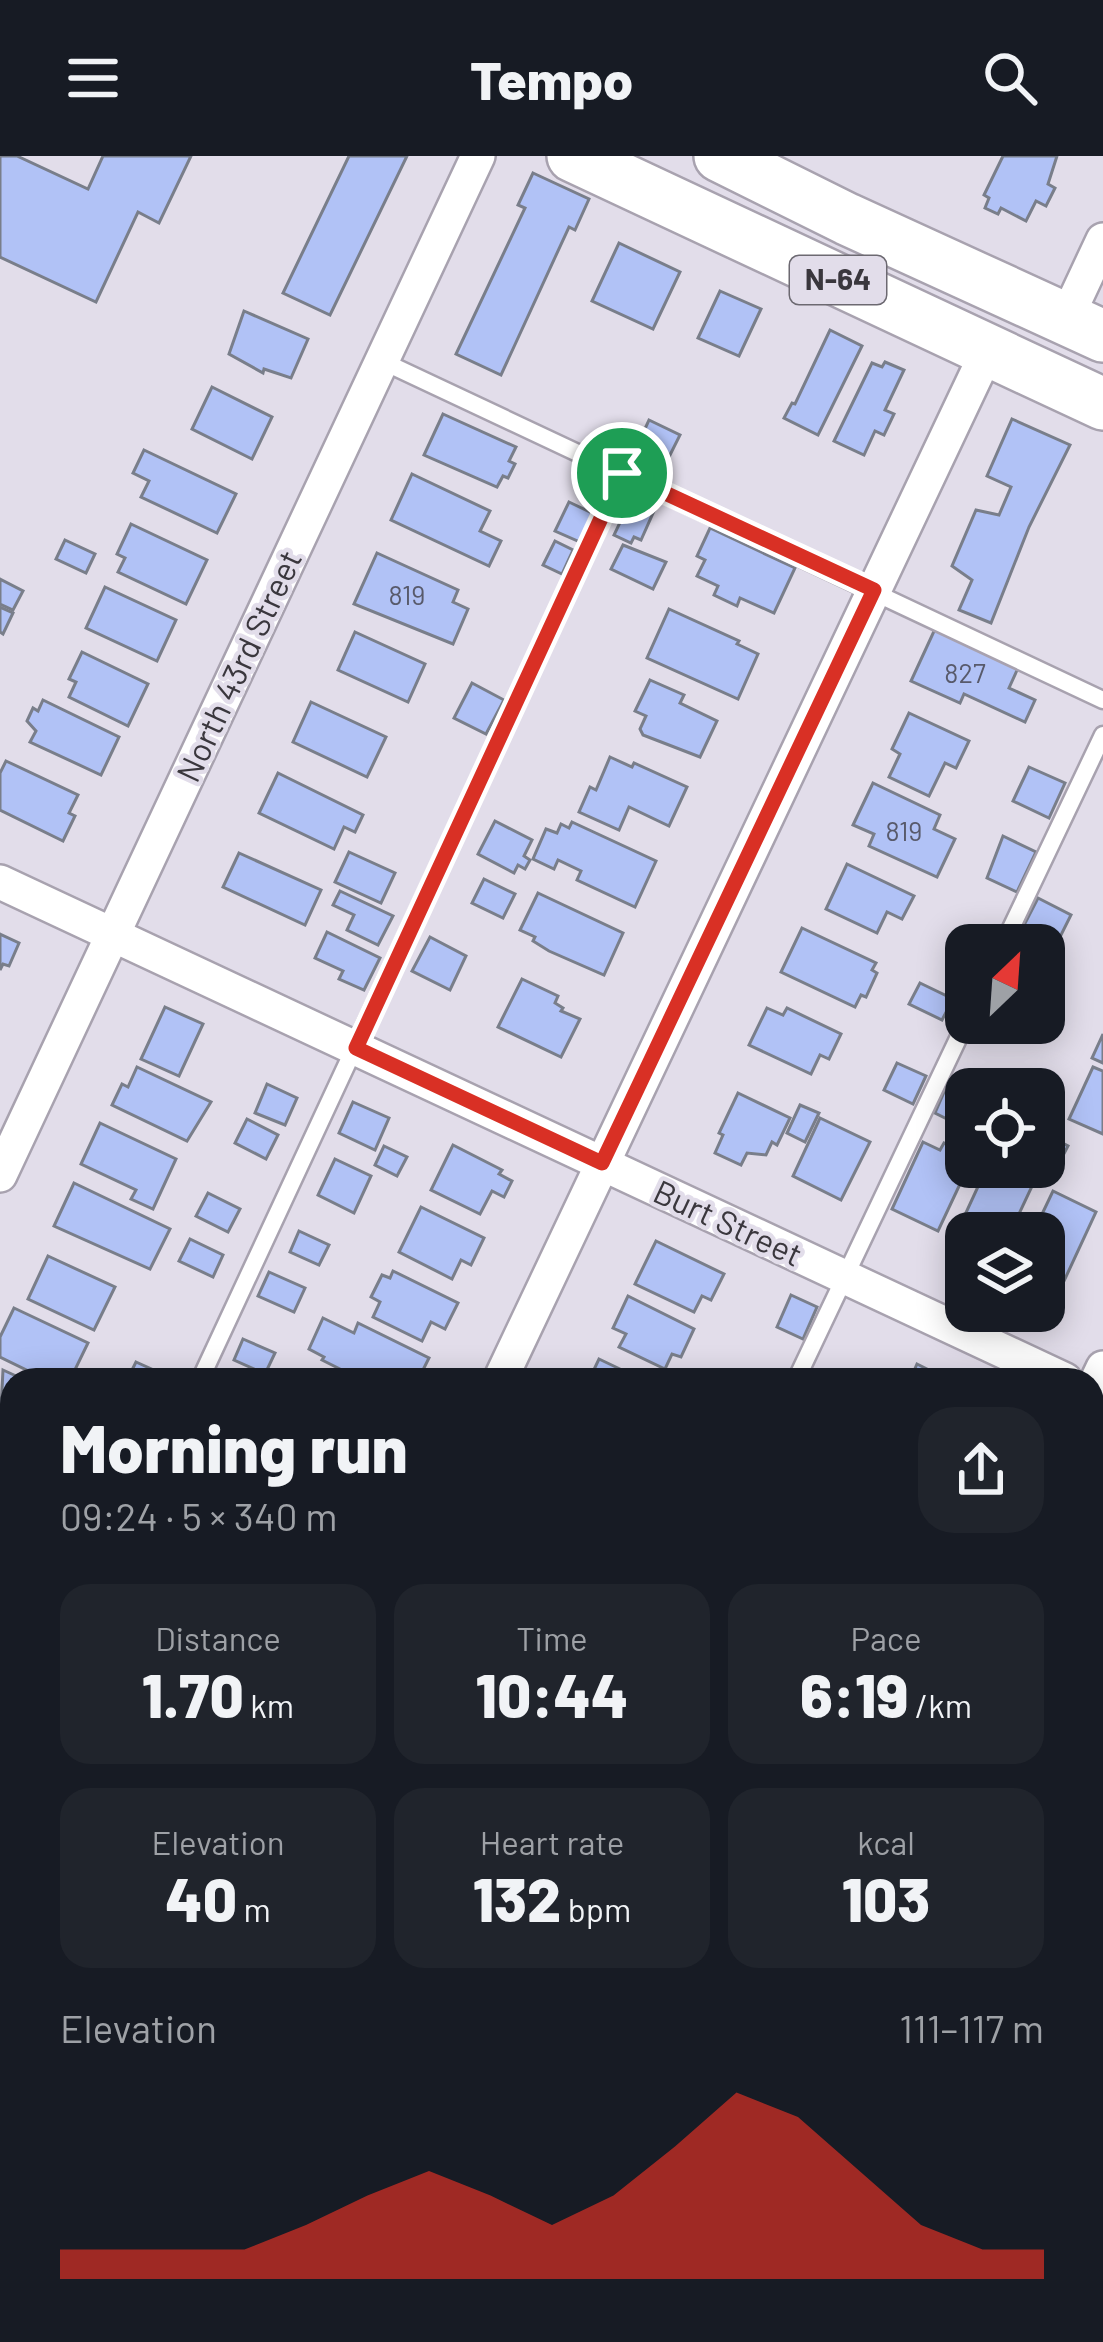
<!DOCTYPE html>
<meta charset="utf-8">
<style>
body{margin:0;font-family:Barlow,sans-serif;background:#20242c;color:#f1f3f6;height:100vh;display:flex;flex-direction:column;font-size:45px;white-space:nowrap}
*{box-sizing:border-box;margin:0}
p{font-size:39px;color:#9ea1a6}
.icon{flex:none;width:66px;height:66px;fill:none;stroke:currentColor;stroke-width:2;stroke-linecap:round;stroke-linejoin:round}
.map{position:relative;flex:1;overflow:hidden}
.sheet{position:absolute;left:0px;top:1212px;width:1104px;height:975px;display:flex;flex-direction:column;background:#171b24;border-radius:36px 36px 0 0;box-shadow:0 6px 30px #0003}
.sheet>*{flex:none}
.needle{width:78px;rotate:25deg}
.fabs{position:absolute;left:945px;top:768px;display:grid;gap:24px}
.fabs a{display:grid;place-items:center;width:120px;height:120px;border-radius:24px;background:#171b24;box-shadow:0 6px 30px #0003;font-size:60px}
.pin{position:absolute;display:grid;place-items:center;width:102px;height:102px;color:#fff;margin:-51px;border:6px solid #fff;border-radius:50%;box-shadow:0 3px 12px #0007}
.round{display:grid;place-items:center;flex:none;width:126px;height:126px;border-radius:36px;background:#20242c}
.overview{display:flex;align-items:center;justify-content:space-between;height:204px;padding:0 60px}
h1{font-size:66px;font-weight:800;line-height:90px}
.metrics{display:grid;grid-template-columns:repeat(3,1fr);gap:18px;height:204px;padding:12px 60px}
.metrics div{display:grid;align-content:center;border-radius:30px;background:#20242c;text-align:center}
.metrics b{font-size:60px;font-weight:800}
.metrics small{font-size:33px;font-weight:400}
.metrics p{font-size:33px}
.chart{height:336px;padding:24px 60px}
.chart p{display:flex;justify-content:space-between}
.chart svg{width:100%;height:216px;margin-top:12px;fill:#d93025;opacity:.7}
header{display:flex;justify-content:space-between;align-items:center;height:156px;padding:0 60px;background:#171b24;font-size:54px;font-weight:800}
.map>svg:first-child{display:block}
</style>
<header><svg class="icon" aria-label="menu" viewBox="0 0 24 24"><path d="M4 6h16M4 12h16M4 18h16"/></svg>Tempo<svg class="icon" aria-label="search" viewBox="0 0 24 24"><circle cx="10" cy="10" r="6"/><path d="M15 15l6 6"/></svg></header>
<div class="map">
<svg width="1103" height="2186" viewBox="0 0 1103 2186">
<rect width="100%" height="100%" fill="#e2ddea"/>
<g fill="#b1c2f6" stroke="#797e8a" stroke-width="3">
<polygon points="0,0 17,0 88,33 103,0 191,0 159,67 138,56 96,146 0,101"/>
<polygon points="349,0 407,0 330,159 283,137"/>
<polygon points="1003,0 1057,0 1048,28 1055,32 1046,50 1036,45 1026,65 1001,52 998,58 985,52 989,42 984,39"/>
<polygon points="533,17 589,43 575,74 569,71 501,219 456,198 525,52 518,49"/>
<polygon points="619,87 680,116 653,173 592,145"/>
<polygon points="720,135 761,153 739,200 698,182"/>
<polygon points="244,155 308,183 291,222 264,213 263,217 229,198"/>
<polygon points="830,174 862,190 818,279 784,262 792,247 795,248"/>
<polygon points="885,206 904,214 885,254 894,258 884,279 875,275 864,299 834,285 872,207 882,211"/>
<polygon points="212,231 272,261 252,303 192,273"/>
<polygon points="443,258 516,291 509,305 515,308 508,322 503,320 497,331 424,299"/>
<polygon points="1012,263 1070,289 1029,371 991,467 959,454 972,424 952,410 976,354 999,359 1011,331 987,320"/>
<polygon points="649,264 680,279 661,317 631,303"/>
<polygon points="144,294 236,338 217,377 141,341 149,325 133,317"/>
<polygon points="412,318 490,355 480,375 501,385 489,410 391,364"/>
<polygon points="635,335 658,346 641,384 634,381 631,387 614,379"/>
<polygon points="569,346 592,357 580,386 555,375"/>
<polygon points="131,368 207,404 186,448 118,416 125,402 117,398"/>
<polygon points="710,372 795,412 774,457 740,442 737,450 714,439 718,430 697,420 705,404 697,400"/>
<polygon points="65,384 95,398 86,417 56,403"/>
<polygon points="555,385 573,394 562,418 543,409"/>
<polygon points="623,389 666,406 653,433 611,413"/>
<polygon points="377,397 458,434 453,446 468,453 453,488 354,448"/>
<polygon points="0,423 23,435 13,454 0,448"/>
<polygon points="105,431 176,464 157,505 86,472"/>
<polygon points="0,451 13,457 3,478 0,476"/>
<polygon points="669,453 739,485 737,488 758,498 738,543 647,502"/>
<polygon points="935,473 1018,512 1009,532 1035,544 1025,566 964,538 960,547 911,525"/>
<polygon points="355,476 425,508 408,546 338,514"/>
<polygon points="82,496 148,528 128,570 69,541 76,526 69,523"/>
<polygon points="650,524 684,539 680,547 717,565 700,601 643,579 640,573 646,560 635,555"/>
<polygon points="472,527 504,544 486,578 454,562"/>
<polygon points="43,544 119,581 101,619 30,586 36,575 27,565 33,552 38,555"/>
<polygon points="311,546 386,581 367,621 293,586"/>
<polygon points="909,557 969,585 956,612 945,607 929,640 889,621 900,598 892,593"/>
<polygon points="610,601 632,611 634,607 687,631 669,670 629,651 619,674 579,656 590,631 596,634"/>
<polygon points="6,605 78,639 69,657 75,660 63,685 0,654 0,617"/>
<polygon points="1029,611 1065,627 1049,662 1013,645"/>
<polygon points="278,617 363,659 355,676 344,671 334,693 259,657"/>
<polygon points="873,627 940,659 934,673 955,683 937,721 869,690 874,678 853,669"/>
<polygon points="495,665 532,684 524,700 530,704 525,713 518,709 514,717 478,698"/>
<polygon points="572,666 656,705 635,751 577,724 581,715 558,704 554,713 533,703 546,673 557,677 561,668 569,672"/>
<polygon points="1003,680 1036,696 1017,736 987,722"/>
<polygon points="349,696 395,717 381,747 335,726"/>
<polygon points="239,697 321,734 305,769 223,731"/>
<polygon points="847,708 914,740 902,763 887,756 877,777 826,753"/>
<polygon points="484,723 515,738 503,762 472,747"/>
<polygon points="340,735 393,760 378,789 347,774 354,759 333,749"/>
<polygon points="538,737 623,777 604,819 549,795 533,785 535,781 520,774"/>
<polygon points="1038,742 1071,759 1055,791 1021,775"/>
<polygon points="802,772 876,807 872,814 877,817 866,841 861,839 855,851 781,816"/>
<polygon points="327,776 380,802 364,834 339,823 343,815 315,802"/>
<polygon points="0,778 19,787 9,810 3,808 0,814"/>
<polygon points="430,781 466,800 450,834 412,815"/>
<polygon points="522,823 558,840 555,847 563,852 561,855 580,863 561,901 498,871"/>
<polygon points="920,827 953,843 942,864 909,848"/>
<polygon points="165,851 203,868 179,920 141,903"/>
<polygon points="767,852 783,859 787,852 841,878 829,903 820,899 811,918 749,889"/>
<polygon points="1103,878 1103,907 1092,902"/>
<polygon points="897,907 926,920 913,948 884,934"/>
<polygon points="137,911 211,946 187,985 112,949 122,928 128,931"/>
<polygon points="1093,911 1103,915 1103,978 1069,963"/>
<polygon points="948,927 966,935 955,967 935,957"/>
<polygon points="267,928 297,942 285,969 255,957"/>
<polygon points="738,937 790,962 777,989 772,986 766,999 747,997 741,1009 715,997 723,979 719,977"/>
<polygon points="353,946 389,962 375,994 339,977"/>
<polygon points="800,949 819,957 805,986 787,977"/>
<polygon points="820,962 870,986 841,1044 793,1020"/>
<polygon points="247,963 278,979 266,1003 235,987"/>
<polygon points="100,967 176,1003 153,1053 131,1043 136,1034 81,1008"/>
<polygon points="1049,980 1068,990 1055,1015 1044,1010 1044,990"/>
<polygon points="923,986 940,994 944,987 963,997 960,1003 968,1011 938,1075 892,1053"/>
<polygon points="453,989 502,1014 499,1018 512,1025 504,1041 492,1035 480,1058 431,1034"/>
<polygon points="384,990 407,1001 397,1020 375,1009"/>
<polygon points="335,1003 371,1020 354,1057 318,1039"/>
<polygon points="987,1011 1002,1011 1034,1026 1010,1077 966,1077 966,1094 952,1087"/>
<polygon points="74,1027 170,1073 150,1113 54,1070"/>
<polygon points="1053,1035 1096,1056 1064,1125 1050,1118 1046,1127 1044,1077 1033,1077"/>
<polygon points="208,1037 240,1053 228,1076 196,1060"/>
<polygon points="421,1051 484,1082 471,1109 461,1104 452,1123 399,1096"/>
<polygon points="299,1075 329,1089 319,1109 290,1096"/>
<polygon points="190,1083 223,1099 213,1121 179,1105"/>
<polygon points="656,1085 724,1118 711,1144 702,1140 694,1156 635,1128"/>
<polygon points="48,1100 115,1131 94,1174 28,1143"/>
<polygon points="393,1115 458,1147 445,1173 431,1166 422,1185 373,1161 380,1146 371,1141 382,1119 390,1122"/>
<polygon points="269,1116 305,1132 294,1156 258,1140"/>
<polygon points="791,1139 817,1151 803,1183 777,1171"/>
<polygon points="628,1140 694,1173 681,1201 672,1198 665,1213 619,1191 626,1178 613,1172"/>
<polygon points="14,1152 88,1187 70,1224 47,1224 0,1201 0,1181"/>
<polygon points="323,1162 354,1177 358,1167 429,1202 418,1224 362,1224 322,1204 324,1201 309,1193"/>
<polygon points="243,1183 275,1197 265,1218 234,1204"/>
<polygon points="599,1203 643,1224 589,1224"/>
<polygon points="136,1206 167,1220 165,1224 127,1224"/>
<polygon points="917,1208 949,1224 910,1224"/>
<polygon points="3,1214 25,1224 12,1224 12,1278 0,1272"/>
<polygon points="0,1280 12,1286 12,1335 0,1330"/>
<polygon points="0,1349 12,1355 12,1392 8,1401 0,1397"/>
<polygon points="1092,1479 1103,1484 1103,1533 1092,1527"/>
<polygon points="0,1490 12,1496 12,1510 2,1532"/>
<polygon points="1092,1656 1103,1662 1101,1676 1092,1671"/>
<polygon points="12,1893 12,1931 0,1925"/>
<polygon points="1092,2011 1103,2017 1103,2076 1092,2071"/>
<polygon points="0,2043 12,2048 10,2106 0,2101"/>
<polygon points="1092,2119 1103,2125 1103,2147 1092,2170"/>
<polygon points="12,2140 12,2175 46,2175 41,2186 0,2186 0,2162"/>
<polygon points="59,2175 105,2175 113,2179 110,2186 53,2186"/>
<polygon points="416,2175 444,2175 440,2186 412,2186"/>
<polygon points="504,2175 562,2175 556,2186 528,2186"/>
<polygon points="1052,2175 1089,2175 1078,2186"/>
</g>
<g fill="none" stroke-linecap="round" stroke-linejoin="round">
<defs>
<g id="service">
<polyline points="382,205 1103,544"/>
<polyline points="1003,789 1103,579"/>
<polyline points="200,1224 622,317"/>
<polyline points="796,1224 966,866"/>
<polyline points="0,1652 12,1626"/>
<polyline points="1092,1788 1103,1765"/>
<polyline points="0,2029 12,2035"/>
<polyline points="311,2175 334,2186"/>
</g>
<g id="minor">
<polyline points="1066,163 1103,84"/>
<polyline points="0,726 1065,1224"/>
<polyline points="0,1019 478,0"/>
<polyline points="500,1224 988,194"/>
<polyline points="1092,1235 1103,1212"/>
<polyline points="644,2186 650,2175"/>
</g>
<g id="tertiary">
<polyline points="0,1735 12,1740"/>
<polyline points="881,2175 905,2186"/>
</g>
<g id="primary">
<polyline points="573,0 1103,248"/>
<polyline points="720,0 847,63 1103,180"/>
</g>
</defs>
<use href="#service" stroke="#a8a2af" stroke-width="21"/>
<use href="#minor" stroke="#a8a2af" stroke-width="38"/>
<use href="#tertiary" stroke="#a8a2af" stroke-width="44"/>
<use href="#primary" stroke="#a8a2af" stroke-width="56"/>
<use href="#service" stroke="#fff" stroke-width="16"/>
<use href="#minor" stroke="#fff" stroke-width="33"/>
<use href="#tertiary" stroke="#fff" stroke-width="39"/>
<use href="#primary" stroke="#fff" stroke-width="51"/>
</g>
<g fill="none" stroke-linecap="round" stroke-linejoin="round">
<defs>
<polygon id="route" points="622,317 874,434 602,1007 356,892"/>
</defs>
<use href="#route" stroke="#fff" stroke-width="24"/>
<use href="#route" stroke="#d93025" stroke-width="15"/>
</g>
<g text-anchor="middle" stroke-width="9" stroke-linejoin="round" paint-order="stroke">
<g font-size="27" fill="#585a6b">
<text x="407" y="449">819</text>
<text x="965" y="527">827</text>
<text x="904" y="685">819</text>
</g>
<rect fill="#e2ddea" stroke="#6c6971" stroke-width="3" x="790" y="100" width="96" height="48" rx="9"/>
<g font-size="30" font-weight="bold" fill="#3a373d">
<text x="838" y="134">N-64</text>
</g>
<g font-size="33" fill="#3a373d" stroke="#e2ddea">
<text transform="translate(239 510) rotate(-65)" y="12">North 43rd Street</text>
<text transform="translate(728 1067) rotate(25)" y="12">Burt Street</text>
</g>
</g>
</svg>
<div class="fabs">
<a><svg class="needle" viewBox="-14 -14 28 28"><path d="M0-13l5 13h-10z" fill="#e53935"/><path d="M0 13l5-13h-10z" fill="#9ea1a6"/></svg></a>
<a><svg class="icon" aria-label="locate" viewBox="0 0 24 24"><circle cx="12" cy="12" r="6"/><path d="M12 2v4M12 18v4M2 12h4M18 12h4"/></svg></a>
<a><svg class="icon" aria-label="layers" viewBox="0 0 24 24"><path d="M12 4l9 5-9 5-9-5zM3 14l9 5 9-5"/></svg></a>
</div>
<div class="pin" style="left:622px;top:317px;background:#1e9e55"><svg class="icon" aria-label="arrive" viewBox="0 0 24 24"><path d="M6 21V4h12l-3 4 3 4H6"/></svg></div>
<section class="sheet">
<div class="overview"><div><h1>Morning run</h1><p>09:24 · 5 × 340 m</p></div><a class="round"><svg class="icon" aria-label="share" viewBox="0 0 24 24"><path d="M12 15V3M7 8l5-5 5 5M5 13v7h14v-7"/></svg></a></div>
<div class="metrics">
<div><p>Distance</p><b>1.70<small> km</small></b></div>
<div><p>Time</p><b>10:44</b></div>
<div><p>Pace</p><b>6:19<small> /km</small></b></div>
</div>
<div class="metrics">
<div><p>Elevation</p><b>40<small> m</small></b></div>
<div><p>Heart rate</p><b>132<small> bpm</small></b></div>
<div><p>kcal</p><b>103</b></div>
</div>
<div class="chart"><p><span>Elevation</span>111–117 m</p>
<svg viewBox="0 0 160 44" preserveAspectRatio="none"><path d="M0 44V38L10 38L20 38L30 38L40 33L50 27L60 22L70 27L80 33L90 27L100 17L110 6L120 11L130 22L140 33L150 38L160 38V44z"/></svg>
</div>
</section>
</div>
